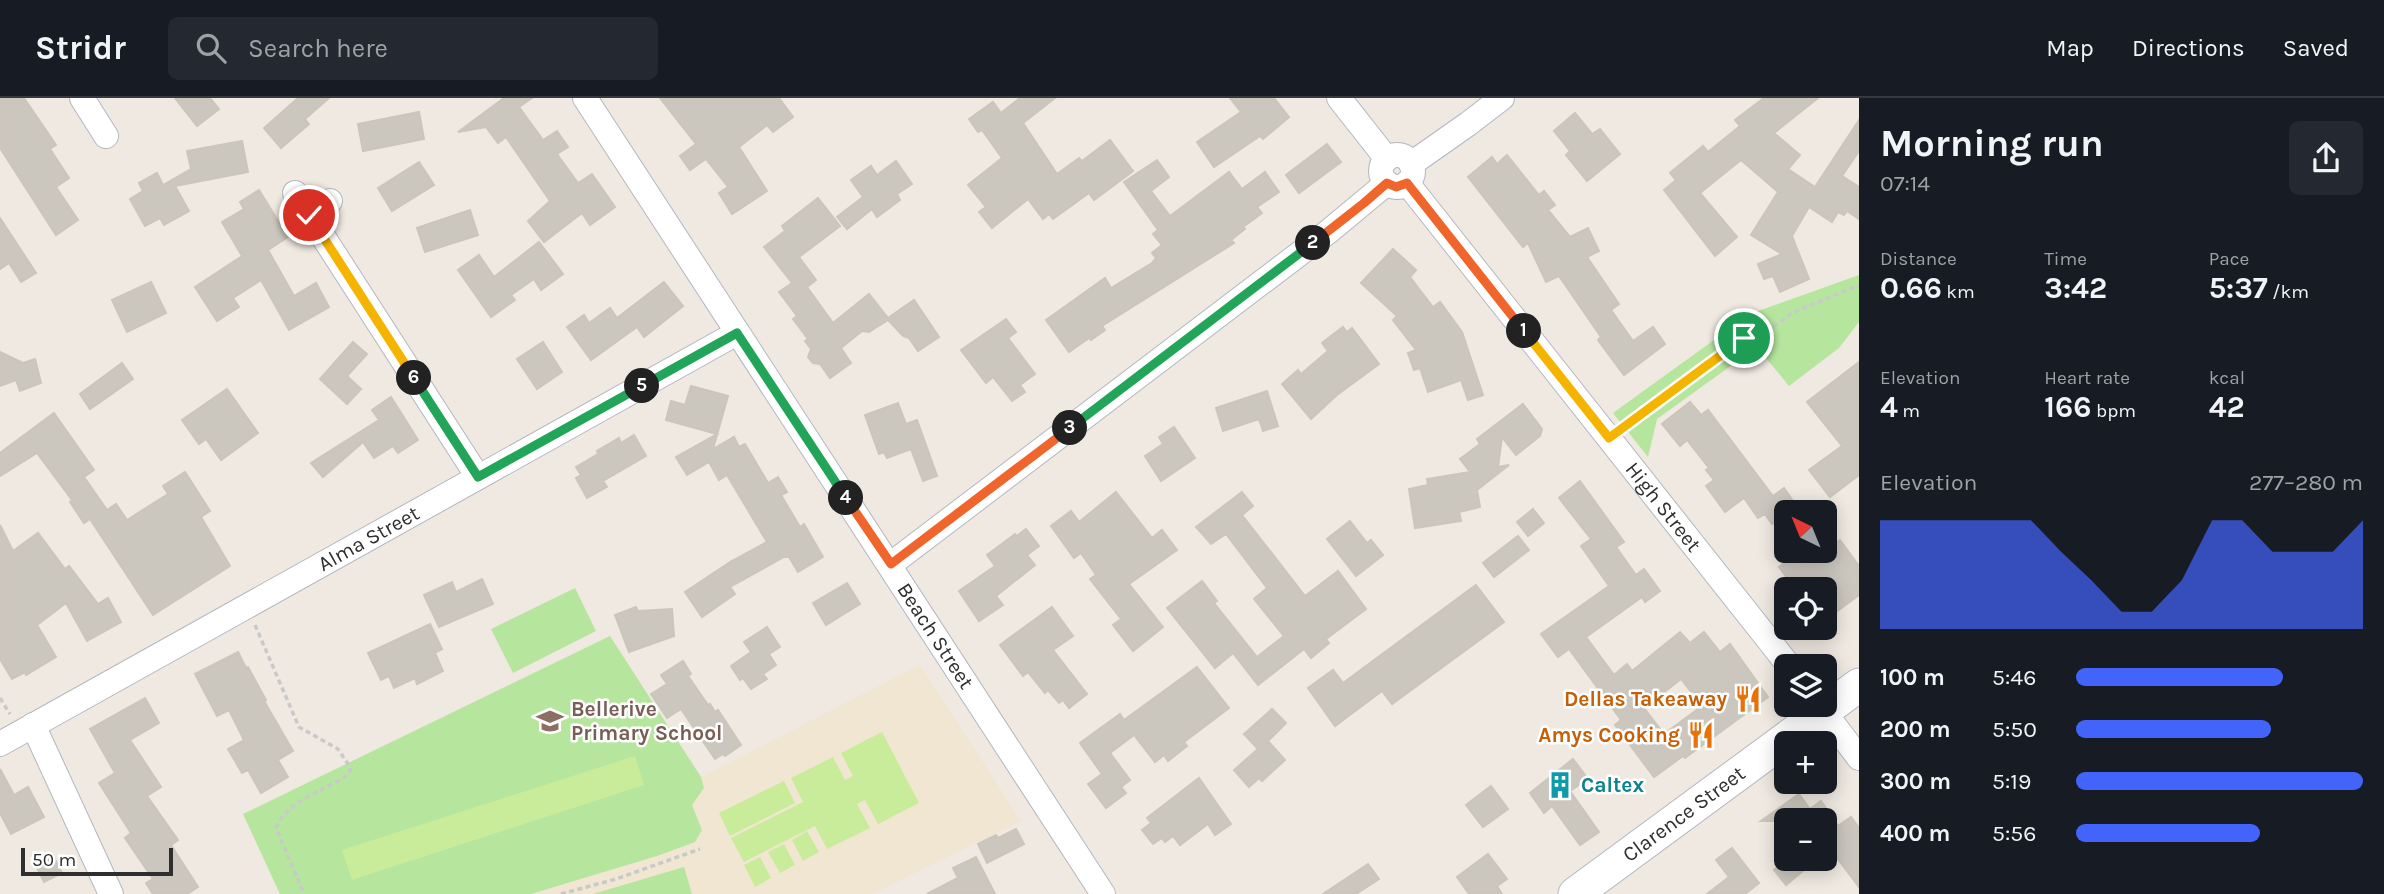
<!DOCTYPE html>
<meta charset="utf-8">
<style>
body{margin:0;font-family:Karla,sans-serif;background:#242831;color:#f1f3f6;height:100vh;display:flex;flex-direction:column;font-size:26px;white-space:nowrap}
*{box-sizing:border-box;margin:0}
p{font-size:23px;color:#9ea1a6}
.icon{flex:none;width:38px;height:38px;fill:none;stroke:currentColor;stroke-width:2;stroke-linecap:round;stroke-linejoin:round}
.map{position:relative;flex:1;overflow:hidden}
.side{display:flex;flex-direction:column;background:#171b24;width:525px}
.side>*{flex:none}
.needle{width:46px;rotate:317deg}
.controls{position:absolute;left:1774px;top:402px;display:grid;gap:14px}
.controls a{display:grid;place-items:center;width:63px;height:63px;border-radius:10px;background:#171b24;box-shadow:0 4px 18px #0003;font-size:35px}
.scale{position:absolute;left:21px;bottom:18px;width:152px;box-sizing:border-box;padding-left:7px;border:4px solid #2e2e2e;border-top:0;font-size:19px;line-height:24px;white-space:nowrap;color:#2e2e2e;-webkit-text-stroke:5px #fff;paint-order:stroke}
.pin{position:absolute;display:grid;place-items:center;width:60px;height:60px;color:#fff;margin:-30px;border:4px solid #fff;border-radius:50%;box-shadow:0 2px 7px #0007}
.km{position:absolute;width:35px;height:35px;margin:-18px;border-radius:50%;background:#222;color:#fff;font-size:19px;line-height:35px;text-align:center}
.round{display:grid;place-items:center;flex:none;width:74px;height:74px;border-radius:10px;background:#242831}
.overview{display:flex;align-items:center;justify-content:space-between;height:119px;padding:0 21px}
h1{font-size:38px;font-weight:700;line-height:52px}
.stats{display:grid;grid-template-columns:repeat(3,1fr);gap:10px;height:119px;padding:7px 21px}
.stats div{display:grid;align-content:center}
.stats b{font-size:30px;font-weight:700}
.stats small{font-size:19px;font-weight:400}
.stats p{font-size:19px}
.chart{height:196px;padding:14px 21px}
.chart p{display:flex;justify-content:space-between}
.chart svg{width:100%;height:126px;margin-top:7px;fill:#4264fb;opacity:.7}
ul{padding:0 21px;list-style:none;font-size:23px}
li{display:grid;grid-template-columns:112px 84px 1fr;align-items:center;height:52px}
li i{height:18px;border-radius:9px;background:#4264fb}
header{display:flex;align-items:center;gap:42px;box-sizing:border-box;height:98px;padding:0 35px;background:#171b24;border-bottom:2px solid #363941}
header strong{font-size:33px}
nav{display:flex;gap:38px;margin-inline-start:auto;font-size:24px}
.search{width:490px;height:63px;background:#242831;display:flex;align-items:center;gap:18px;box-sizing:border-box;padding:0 24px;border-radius:10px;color:#9ea1a6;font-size:26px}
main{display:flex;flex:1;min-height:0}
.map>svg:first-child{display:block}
</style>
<header>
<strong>Stridr</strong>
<div class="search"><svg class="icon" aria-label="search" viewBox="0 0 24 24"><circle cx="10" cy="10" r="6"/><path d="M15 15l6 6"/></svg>Search here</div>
<nav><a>Map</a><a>Directions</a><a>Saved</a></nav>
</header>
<main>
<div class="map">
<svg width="1859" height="796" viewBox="0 0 1859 796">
<rect width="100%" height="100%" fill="#efe9e1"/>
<polygon fill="#f0e6d1" points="610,538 701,679 920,567 1021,723 872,796 280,796 243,716"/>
<g fill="#b6e59e">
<polygon points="1859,177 1859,224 1839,250 1789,288 1757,249 1657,321 1648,359 1613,315 1750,216"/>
<polygon points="575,490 596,533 513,575 491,531"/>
<polygon points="610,538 701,679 704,690 692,707 702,732 695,744 660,757 531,796 280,796 243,716"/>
<polygon points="684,769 692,796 593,796"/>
</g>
<g fill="#c9ec9a">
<polygon points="882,634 919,705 878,726 865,702 857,706 870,730 827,751 815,728 744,764 731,740 803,704 791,680 833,659 845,682 853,678 841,655"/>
<polygon points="635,658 644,687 352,782 342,752"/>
<polygon points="784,683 795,705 730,738 719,715"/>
<polygon points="807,733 819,754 803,763 792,742"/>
<polygon points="784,746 795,767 780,775 768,754"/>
<polygon points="760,759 771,780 755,789 744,767"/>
</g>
<g fill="#cbc7bf" stroke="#cbc5ba" stroke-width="2" fill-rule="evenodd">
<polygon points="0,0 24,0 56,47 50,51 69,80 56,89 78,122 56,137 0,50"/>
<polygon points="175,0 210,0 219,11 197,28"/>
<polygon points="298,0 329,0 305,21 309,26 281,50 264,30"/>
<polygon points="504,0 532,0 519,9 543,42 557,33 568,49 557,56 578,85 592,76 615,109 590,127 582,115 544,144 528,123 550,103 506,39 498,45 486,29 458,34"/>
<polygon points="660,0 779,0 793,19 773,34 767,27 739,49 767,93 732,116 719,95 728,89 706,61 690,72 680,58 696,46"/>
<polygon points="1020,0 1055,0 1023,25 1057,76 1079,60 1082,63 1110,42 1133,73 1094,102 1089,95 1053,121 1049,116 1043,121 1028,101 992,130 979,114 986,109 968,87 1002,60 982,32 978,34 969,21 993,4 1001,15"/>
<polygon points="1230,0 1274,0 1289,19 1263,41 1260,38 1214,69 1197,44 1241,14"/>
<polygon points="1764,0 1818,0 1774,35 1800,57 1788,71 1815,89 1859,22 1859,53 1842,78 1859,89 1859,121 1847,113 1844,117 1838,114 1832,124 1809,109 1792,138 1809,181 1780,194 1773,178 1764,181 1758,166 1782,156 1751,137 1778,94 1741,62 1700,95 1737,139 1715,158 1664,92 1676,82 1670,75 1703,48 1708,54 1740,28 1735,22"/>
<polygon points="419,14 424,41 363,53 358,26"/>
<polygon points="1575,15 1592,36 1600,31 1620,56 1587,83 1566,57 1570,53 1554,33"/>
<polygon points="242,43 248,74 175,88 189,113 164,127 160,120 145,128 130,101 143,93 139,85 157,75 163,87 191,71 187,53"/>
<polygon points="1327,46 1341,64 1299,95 1286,77"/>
<polygon points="1507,57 1539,97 1544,93 1555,107 1548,112 1570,139 1588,130 1599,153 1587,159 1619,206 1611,212 1633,243 1653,229 1665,246 1624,277 1598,242 1601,239 1559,178 1546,184 1528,145 1523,149 1468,79 1492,59 1497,66"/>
<polygon points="1157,62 1169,79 1151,93 1170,118 1229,74 1242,91 1265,74 1279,94 1257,109 1262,115 1243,129 1245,131 1231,142 1234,145 1102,228 1105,232 1091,242 1089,240 1069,254 1046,222 1105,180 1111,190 1152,165 1156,160 1152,155 1162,147 1153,136 1158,132 1124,84"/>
<polygon points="896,63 912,86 897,96 900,102 877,119 872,111 847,131 837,119 863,99 851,82 871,68 877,77"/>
<polygon points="419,64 434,87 392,113 378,90"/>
<polygon points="259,92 288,139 268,152 294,198 316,185 329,209 289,232 261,182 233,200 239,209 217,223 195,189 242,158 222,124 244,111 240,104"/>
<polygon points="818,100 840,128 799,159 816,182 807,189 833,225 869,196 888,220 914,202 939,239 918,253 909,240 903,238 888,222 869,234 862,233 841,250 851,265 830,280 820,266 813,265 808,259 811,251 805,243 808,241 793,221 797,218 779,194 792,185 764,149 785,133 782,128"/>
<polygon points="470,112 478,137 425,154 417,130"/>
<polygon points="0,120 36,175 21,184 9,165 0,171"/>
<polygon points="539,144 563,176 541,192 534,181 511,197 515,202 491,219 458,172 479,157 494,179"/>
<polygon points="1393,151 1416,172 1410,179 1433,209 1440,204 1462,234 1483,297 1468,302 1461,282 1428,294 1420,270 1414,272 1408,255 1416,252 1393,222 1397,218 1361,185"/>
<polygon points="151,184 166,215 127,234 112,202"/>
<polygon points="664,184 683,208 644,239 637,229 591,262 567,229 584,217 589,225 610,210 617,220"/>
<polygon points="1006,221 1016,234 1008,240 1035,276 1020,287 1025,294 1012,303 993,279 986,285 961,252"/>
<polygon points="1343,229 1347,234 1352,230 1379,266 1337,297 1311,321 1282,286 1298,272 1301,276 1328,253 1322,245"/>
<polygon points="353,244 367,256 347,278 361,291 347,306 320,281"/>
<polygon points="543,244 562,274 537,291 517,261"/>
<polygon points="0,254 23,265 35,261 41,285 20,293 16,282 0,288"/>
<polygon points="1859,264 1859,377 1830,399 1809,372 1842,348 1807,304"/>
<polygon points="122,265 133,281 90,311 80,296"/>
<polygon points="691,288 728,298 713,351 734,339 739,349 745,346 768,385 778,379 787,394 781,397 800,429 804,426 823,459 798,474 789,459 784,459 730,489 735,496 702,519 685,494 730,464 767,444 727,377 719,382 709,364 687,377 676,359 717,336 666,322 671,303 685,307"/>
<polygon points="227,291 258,335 221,362 206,341 199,346 182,322"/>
<polygon points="1267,293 1278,328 1263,333 1259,321 1223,333 1216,310"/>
<polygon points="391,299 418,342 398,355 393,348 374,360 363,344 323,379 311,365 379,322 372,312"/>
<polygon points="1690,304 1701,317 1708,312 1773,398 1784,390 1801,415 1787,415 1772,426 1765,416 1758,420 1744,400 1725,414 1706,388 1714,382 1706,372 1709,370 1687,342 1680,348 1662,326"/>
<polygon points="898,305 906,326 917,322 937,378 923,383 911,351 887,360 884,354 879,356 865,317"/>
<polygon points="1523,306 1542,331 1540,338 1516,357 1502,339 1498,369 1509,367 1477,392 1480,409 1459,414 1461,423 1415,430 1409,391 1428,387 1427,381 1470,374 1460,361 1480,346 1477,341"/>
<polygon points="54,315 94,372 84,379 107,412 116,406 127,422 168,396 163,388 185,374 210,413 201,419 230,468 153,517 90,421 84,425 70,404 72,402 37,355 0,378 0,355"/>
<polygon points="1174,329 1195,360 1161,383 1145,358 1163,346 1159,339"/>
<polygon points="634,337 646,358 603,383 607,389 587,400 576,380 581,377 576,369 598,356 597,353 619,340 621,345"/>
<path d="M 1580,383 L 1624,444 L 1616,449 L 1636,477 L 1644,471 L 1660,493 L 1645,504 L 1642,499 L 1586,539 L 1614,577 L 1627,566 L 1632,573 L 1680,534 L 1690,545 L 1704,534 L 1720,554 L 1730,546 L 1768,599 L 1685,660 L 1683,658 L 1654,679 L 1615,627 L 1621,622 L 1569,551 L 1558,559 L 1541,536 L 1609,488 L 1581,448 L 1591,441 L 1559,400 ZM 1681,581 L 1702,608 L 1664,636 L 1644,610 Z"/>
<polygon points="1116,394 1152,440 1162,432 1177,452 1129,486 1163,529 1133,553 1113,527 1121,521 1090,481 1096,477 1081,455 1074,460 1051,428 1071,413 1079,424"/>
<polygon points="1242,394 1253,408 1242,417 1305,498 1338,473 1366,511 1326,541 1329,545 1311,560 1304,551 1258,587 1233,555 1215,570 1167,510 1202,483 1217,503 1214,505 1257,559 1284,538 1254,501 1267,490 1226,436 1211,446 1196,429"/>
<polygon points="1533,411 1544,425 1528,438 1517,424"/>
<polygon points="1350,423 1367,445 1371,442 1383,457 1356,478 1327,441"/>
<polygon points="0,427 13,453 38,435 65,471 69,468 98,506 108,500 121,524 87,543 66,505 37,527 56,559 26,577 25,574 12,581 0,561"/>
<polygon points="1026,431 1039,448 1027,457 1035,467 996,498 1003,507 979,523 959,493 995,468 987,457 1015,436 1017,438"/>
<polygon points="1518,438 1529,452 1494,479 1483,465"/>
<polygon points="1840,442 1859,468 1859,497 1825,522 1825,492 1796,492 1779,469 1800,453 1825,453"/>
<polygon points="482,481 493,506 439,529 424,497 452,484 456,494"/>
<polygon points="847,485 860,506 826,527 813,505"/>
<polygon points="1476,487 1504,524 1392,606 1382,593 1335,628 1308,590 1333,572 1343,585"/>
<polygon points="636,509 638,513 672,511 674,538 629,554 615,517"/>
<polygon points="1052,509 1073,538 1053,552 1087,596 1069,610 1063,602 1059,605 1048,592 1045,595 1028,574 1023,578 1000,547"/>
<polygon points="430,526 442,551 435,555 443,573 417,586 415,580 394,590 389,578 381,582 368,555"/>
<polygon points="767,529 780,549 769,556 776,567 763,576 767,581 751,591 743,580 740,582 731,568 751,554 744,544"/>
<polygon points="238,554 246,570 248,569 266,602 264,603 293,653 278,662 288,679 261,695 248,672 242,675 228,651 244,642 229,612 217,618 195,576"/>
<polygon points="683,563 691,576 688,578 708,607 710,606 715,614 718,612 741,647 725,658 723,656 715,661 681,611 667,620 651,596 667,586 661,577"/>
<polygon points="1197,569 1229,610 1184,644 1187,648 1168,663 1164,657 1155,664 1134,637 1110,655 1130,682 1121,689 1126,695 1106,710 1088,686 1102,676 1080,645 1120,616 1124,622"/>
<polygon points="145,600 159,625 130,642 161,689 147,698 178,742 171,747 198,789 187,796 153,796 146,785 153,781 125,740 131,735 99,685 115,675 90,631"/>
<polygon points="1272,611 1286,625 1268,643 1285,662 1262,683 1259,680 1249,689 1234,672 1258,651 1244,636"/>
<polygon points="1573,661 1588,681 1570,693 1599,734 1580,747 1552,708 1544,715 1530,695"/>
<polygon points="0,671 14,697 28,689 44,719 11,736 0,715"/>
<polygon points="1199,680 1231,726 1215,737 1208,726 1180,747 1173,738 1165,744 1162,740 1153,746 1142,732 1151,725 1147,720"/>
<polygon points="1491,688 1508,711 1483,729 1466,707"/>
<polygon points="1799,696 1810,711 1821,703 1838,728 1851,719 1859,730 1859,789 1825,744 1825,723 1761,723"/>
<polygon points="1016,731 1024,746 987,765 978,746 996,737 998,740"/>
<polygon points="1732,750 1759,785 1745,796 1707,796 1729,779 1716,762"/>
<polygon points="1488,756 1507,781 1497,788 1502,796 1469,796 1457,779"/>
<polygon points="53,757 62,775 44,784 35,766"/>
<polygon points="976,759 995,796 927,796 958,780 953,770"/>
<polygon points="1787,761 1817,761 1786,787 1774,772"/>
<polygon points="1368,766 1379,781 1356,796 1323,796"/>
</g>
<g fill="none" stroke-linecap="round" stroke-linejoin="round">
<defs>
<g id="minor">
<polyline points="82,0 106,38"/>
<path id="s1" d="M 585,0 C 756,266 932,530 1103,796"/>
<polyline points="1339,0 1387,61"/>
<circle cx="1397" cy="73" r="16"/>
<polyline points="1411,66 1468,26 1502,0"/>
<path id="s2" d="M 1407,85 L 1790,569"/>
<polyline points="295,95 478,379"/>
<polyline points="309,117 330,103"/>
<polyline points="891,466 1328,134 1387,85"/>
<polyline points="1819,607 1859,660"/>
<polyline points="33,627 111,796"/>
<path id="s3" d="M 0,646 L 737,235"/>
</g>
<g id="secondary">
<path id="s4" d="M 1575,796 L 1859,587"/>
</g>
</defs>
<use href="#minor" stroke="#b4b7c1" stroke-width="26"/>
<use href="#secondary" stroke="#b4b7c1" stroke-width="35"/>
<g stroke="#c9c9c9" stroke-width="3.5" stroke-dasharray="5 3.5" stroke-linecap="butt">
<polyline points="1626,327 1733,246 1773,229 1794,214 1859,187"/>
<path d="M 255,527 L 299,629 L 338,651 L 350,669 L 350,673 L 345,679 C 322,693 287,703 276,730 L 304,796"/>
<polyline points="0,600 10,616"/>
<polyline points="561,796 616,781 700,751"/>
</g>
<use href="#minor" stroke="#fff" stroke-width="24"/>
<use href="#secondary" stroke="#fff" stroke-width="33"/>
</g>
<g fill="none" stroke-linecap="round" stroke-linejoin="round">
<defs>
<polyline id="split-1" points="1524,233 1609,340 1744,240"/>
<polyline id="split-2" points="1313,145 1364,105 1387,85 1396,89 1407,85 1524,233"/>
<polyline id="split-3" points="1070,330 1313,145"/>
<polyline id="split-4" points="846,400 891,466 1070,330"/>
<polyline id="split-5" points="642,288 737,235 846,400"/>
<polyline id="split-6" points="414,280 478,379 642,288"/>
<polyline id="split-7" points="309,117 414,280"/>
</defs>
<use href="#split-1" stroke="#fff" stroke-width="14"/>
<use href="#split-2" stroke="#fff" stroke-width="14"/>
<use href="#split-3" stroke="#fff" stroke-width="14"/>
<use href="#split-4" stroke="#fff" stroke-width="14"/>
<use href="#split-5" stroke="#fff" stroke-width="14"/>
<use href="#split-6" stroke="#fff" stroke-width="14"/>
<use href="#split-7" stroke="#fff" stroke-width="14"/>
<use href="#split-1" stroke="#f5b400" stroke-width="9"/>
<use href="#split-2" stroke="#f0652b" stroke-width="9"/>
<use href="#split-3" stroke="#22a559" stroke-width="9"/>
<use href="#split-4" stroke="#f0652b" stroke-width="9"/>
<use href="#split-5" stroke="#22a559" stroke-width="9"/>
<use href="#split-6" stroke="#22a559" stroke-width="9"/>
<use href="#split-7" stroke="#f5b400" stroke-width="9"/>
</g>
<defs>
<symbol id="restaurant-bare" viewBox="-9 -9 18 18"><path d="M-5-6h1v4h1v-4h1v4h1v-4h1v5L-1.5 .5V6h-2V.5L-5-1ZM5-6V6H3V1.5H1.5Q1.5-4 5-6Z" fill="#e8710a" stroke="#fff" stroke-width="2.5" paint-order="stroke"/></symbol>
<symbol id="school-bare" viewBox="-9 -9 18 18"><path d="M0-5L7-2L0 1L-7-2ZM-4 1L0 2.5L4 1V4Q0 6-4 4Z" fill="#8d6e63" stroke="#fff" stroke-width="2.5" paint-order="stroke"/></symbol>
<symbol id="building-bare" viewBox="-9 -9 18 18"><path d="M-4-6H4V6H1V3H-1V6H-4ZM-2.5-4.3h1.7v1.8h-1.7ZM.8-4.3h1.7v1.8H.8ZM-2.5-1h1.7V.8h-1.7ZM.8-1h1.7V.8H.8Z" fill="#0f9aa8" stroke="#fff" stroke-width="2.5" paint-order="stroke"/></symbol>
</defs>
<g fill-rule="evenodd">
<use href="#restaurant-bare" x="1729" y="582" width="38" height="38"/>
<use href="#school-bare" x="531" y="604" width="38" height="38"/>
<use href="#restaurant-bare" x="1682" y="618" width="38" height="38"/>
<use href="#building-bare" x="1541" y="668" width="38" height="38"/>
</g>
<g text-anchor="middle" stroke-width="5" stroke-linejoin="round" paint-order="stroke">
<g font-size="21" fill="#2e2e2e" stroke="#fff">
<text dy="7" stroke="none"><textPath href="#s2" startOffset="413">High Street</textPath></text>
<text dy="7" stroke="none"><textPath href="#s3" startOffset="422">Alma Street</textPath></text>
<text dy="7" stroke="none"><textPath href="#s1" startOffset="642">Beach Street</textPath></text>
<text dy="7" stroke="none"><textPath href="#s4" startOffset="135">Clarence Street</textPath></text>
</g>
<g font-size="21" font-weight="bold" fill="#c56008" stroke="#fff" text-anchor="end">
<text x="1727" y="608">Dellas Takeaway</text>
<text x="1680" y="644">Amys Cooking</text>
</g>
<g font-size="21" font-weight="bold" fill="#785e54" stroke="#fff" text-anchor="start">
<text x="571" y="618">Bellerive<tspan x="571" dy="24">Primary School</tspan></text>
</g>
<g font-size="21" font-weight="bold" fill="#0d838f" stroke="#fff" text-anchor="start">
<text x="1581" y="694">Caltex</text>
</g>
</g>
</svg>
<div class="controls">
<a><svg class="needle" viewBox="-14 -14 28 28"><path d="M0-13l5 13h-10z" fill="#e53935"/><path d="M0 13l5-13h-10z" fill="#9ea1a6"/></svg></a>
<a><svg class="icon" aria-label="locate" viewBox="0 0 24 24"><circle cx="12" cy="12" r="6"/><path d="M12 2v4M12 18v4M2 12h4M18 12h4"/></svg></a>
<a><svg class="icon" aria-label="layers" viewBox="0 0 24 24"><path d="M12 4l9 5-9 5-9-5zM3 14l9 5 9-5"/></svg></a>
<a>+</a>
<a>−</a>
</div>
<div class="scale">50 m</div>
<div class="pin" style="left:1744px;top:240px;background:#1e9e55"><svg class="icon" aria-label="arrive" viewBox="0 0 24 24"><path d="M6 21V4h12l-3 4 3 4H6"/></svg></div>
<div class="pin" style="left:309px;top:117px;background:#d93025"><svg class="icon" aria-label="check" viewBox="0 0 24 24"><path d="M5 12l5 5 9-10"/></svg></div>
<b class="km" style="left:1524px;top:233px">1</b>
<b class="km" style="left:1313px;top:145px">2</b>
<b class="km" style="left:1070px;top:330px">3</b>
<b class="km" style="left:846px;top:400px">4</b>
<b class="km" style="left:642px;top:288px">5</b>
<b class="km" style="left:414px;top:280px">6</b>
</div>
<section class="side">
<div class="overview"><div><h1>Morning run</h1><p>07:14</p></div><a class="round"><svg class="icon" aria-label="share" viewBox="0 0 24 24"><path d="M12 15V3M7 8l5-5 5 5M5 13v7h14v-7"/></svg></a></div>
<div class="stats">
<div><p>Distance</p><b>0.66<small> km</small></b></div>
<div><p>Time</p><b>3:42</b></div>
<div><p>Pace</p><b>5:37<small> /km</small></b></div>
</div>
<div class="stats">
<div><p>Elevation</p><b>4<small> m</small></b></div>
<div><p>Heart rate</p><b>166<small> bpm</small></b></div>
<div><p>kcal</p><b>42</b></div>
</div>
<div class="chart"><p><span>Elevation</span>277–280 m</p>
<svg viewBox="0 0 160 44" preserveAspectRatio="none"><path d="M0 44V6L10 6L20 6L30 6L40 6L50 6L60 17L70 27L80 38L90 38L100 27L110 6L120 6L130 17L140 17L150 17L160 6V44z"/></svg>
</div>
<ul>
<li><b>100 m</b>5:46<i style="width:72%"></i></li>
<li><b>200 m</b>5:50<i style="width:68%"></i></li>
<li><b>300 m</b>5:19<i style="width:100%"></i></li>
<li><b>400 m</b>5:56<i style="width:64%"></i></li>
</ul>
</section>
</main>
